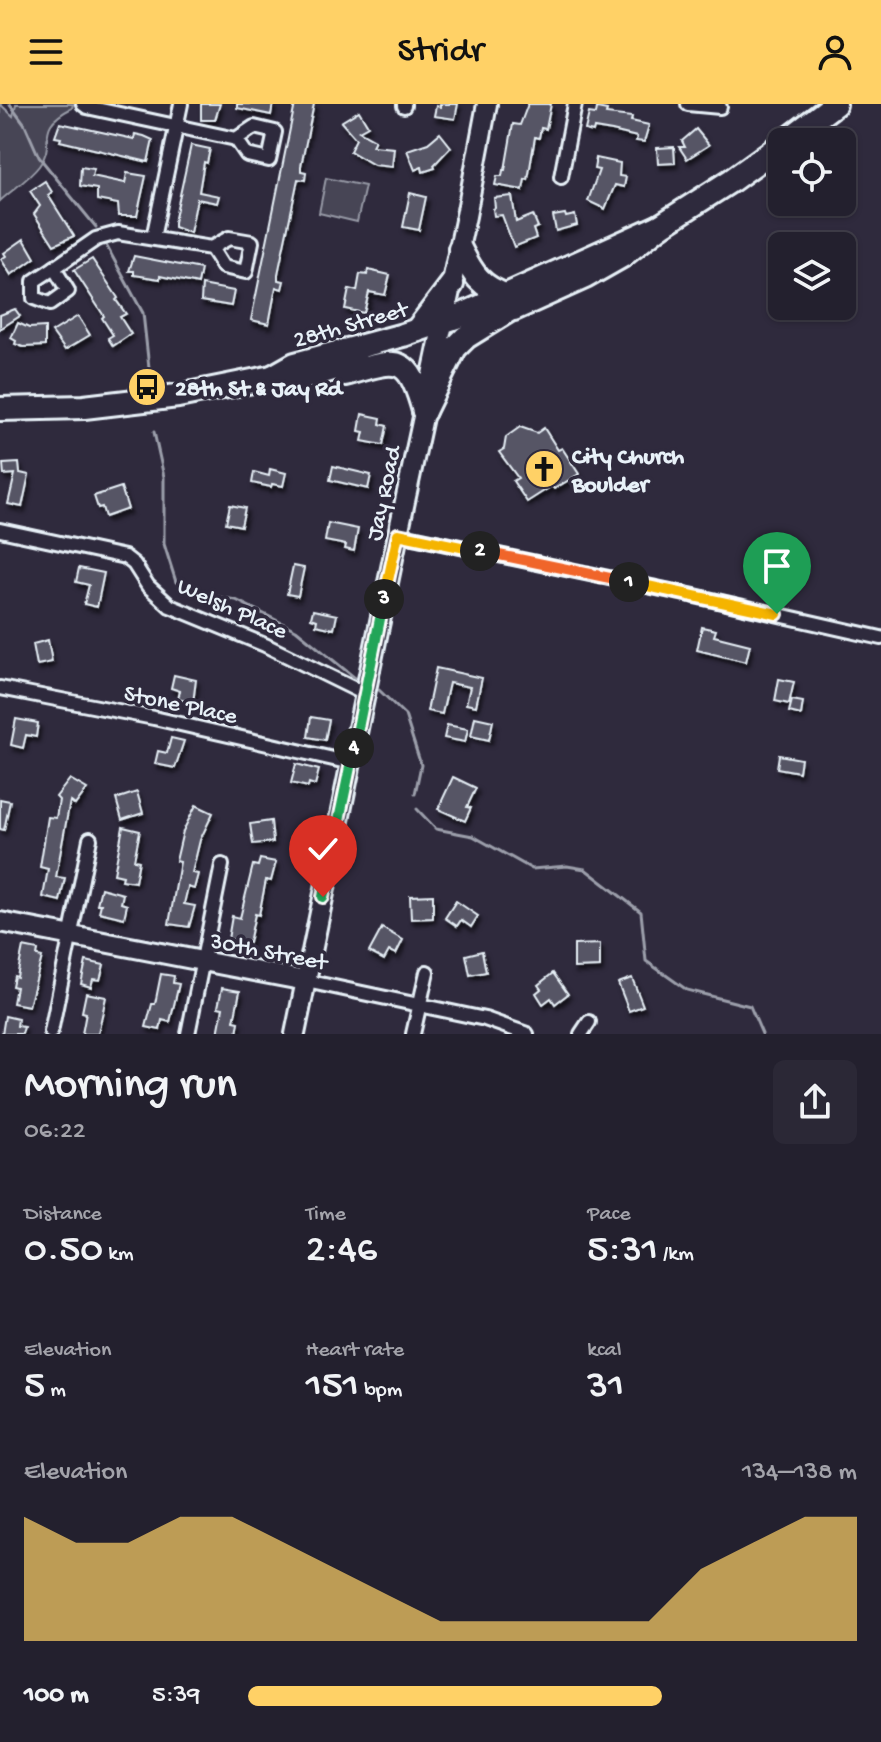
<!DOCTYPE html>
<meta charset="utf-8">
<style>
body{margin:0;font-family:"Gochi Hand",sans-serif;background:#2b2836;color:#f1f3f6;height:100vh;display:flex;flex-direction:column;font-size:30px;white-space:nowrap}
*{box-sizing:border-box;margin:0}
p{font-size:26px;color:#a3a3aa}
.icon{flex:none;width:44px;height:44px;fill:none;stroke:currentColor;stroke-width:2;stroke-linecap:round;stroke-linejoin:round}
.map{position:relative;height:930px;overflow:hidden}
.sheet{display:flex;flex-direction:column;background:#23202e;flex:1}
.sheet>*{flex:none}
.tools{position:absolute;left:768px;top:24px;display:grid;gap:16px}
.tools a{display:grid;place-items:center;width:88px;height:88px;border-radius:12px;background:#23202e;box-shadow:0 2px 6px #0004,0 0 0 2px #403e4a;font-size:40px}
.pin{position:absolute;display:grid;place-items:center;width:68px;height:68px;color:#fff;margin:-82px -34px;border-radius:50% 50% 50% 0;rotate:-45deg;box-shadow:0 0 8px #0007}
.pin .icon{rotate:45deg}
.km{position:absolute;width:40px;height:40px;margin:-20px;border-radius:50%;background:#222;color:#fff;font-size:22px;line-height:40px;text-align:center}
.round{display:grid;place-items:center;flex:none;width:84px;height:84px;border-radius:12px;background:#2b2836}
.headline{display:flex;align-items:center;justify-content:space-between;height:136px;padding:0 24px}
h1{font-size:44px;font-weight:600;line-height:60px}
.stats{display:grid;grid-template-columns:repeat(3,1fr);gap:12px;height:136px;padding:8px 24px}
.stats div{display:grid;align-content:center}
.stats b{font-size:40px;font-weight:600}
.stats small{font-size:22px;font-weight:400}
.stats p{font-size:22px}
.chart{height:224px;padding:16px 24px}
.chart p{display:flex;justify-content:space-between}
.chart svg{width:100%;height:144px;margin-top:8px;fill:#ffd166;opacity:.7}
ul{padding:0 24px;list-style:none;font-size:26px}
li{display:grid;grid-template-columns:128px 96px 1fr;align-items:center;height:60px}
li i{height:20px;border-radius:10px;background:#ffd166}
header{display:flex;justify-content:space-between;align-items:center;height:104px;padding:0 24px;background:#ffd166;color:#111;font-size:36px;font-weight:600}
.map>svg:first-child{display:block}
</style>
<header><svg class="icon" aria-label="menu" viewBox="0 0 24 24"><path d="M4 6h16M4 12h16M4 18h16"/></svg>Stridr<svg class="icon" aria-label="person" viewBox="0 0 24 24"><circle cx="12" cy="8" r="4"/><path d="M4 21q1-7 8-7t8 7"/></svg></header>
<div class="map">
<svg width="881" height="930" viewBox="0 0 881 930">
<defs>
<filter id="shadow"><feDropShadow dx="2.5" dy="4.5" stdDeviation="2" flood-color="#0009"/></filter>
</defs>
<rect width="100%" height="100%" fill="#2f2a3d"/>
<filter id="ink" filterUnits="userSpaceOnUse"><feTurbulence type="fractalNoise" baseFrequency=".0125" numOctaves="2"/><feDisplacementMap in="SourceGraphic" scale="16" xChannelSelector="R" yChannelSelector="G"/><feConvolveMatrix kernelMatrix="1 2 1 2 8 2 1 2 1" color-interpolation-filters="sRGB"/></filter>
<g filter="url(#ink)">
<g fill="#464455" stroke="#979aa6" stroke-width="2">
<path d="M 0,0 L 13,12 L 16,0 L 73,0 L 72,4 C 32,24 58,37 39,62 C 29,75 12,86 0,97 Z"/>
<polygon points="326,74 365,82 357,118 319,109"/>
</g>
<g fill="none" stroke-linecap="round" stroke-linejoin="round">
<g stroke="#9c9fab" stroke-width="3">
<polyline points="10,0 24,19 39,53 96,123"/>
<polyline points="106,141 143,209 150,273"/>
<polyline points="154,328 164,373 164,440 176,478 189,488 236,496 296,526 355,574"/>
<polyline points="379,586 405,611 421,661 415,690"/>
<polyline points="417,705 436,725 473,732 532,765 567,762 585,765 641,808 646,857 687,886 750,902 762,930"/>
</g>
</g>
<g fill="#575565" stroke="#e8f1f8" stroke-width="2" filter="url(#shadow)">
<polygon points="201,0 220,0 215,16 201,16"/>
<polygon points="237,0 273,0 271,11 237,4"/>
<polygon points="295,0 314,0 301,62 301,67 306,68 305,76 298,75 278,170 278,176 284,177 282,185 276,183 269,220 251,216"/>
<polygon points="440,0 458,0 455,15 434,12 436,2 440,3"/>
<polygon points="528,0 551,0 546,25 541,24 539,34 535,33 528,76 525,75 523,86 495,81 497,72 502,72 503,66 505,66 513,20 520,21"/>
<polygon points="597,4 607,6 606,10 632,13 631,17 649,21 644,38 636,37 637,33 612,27 594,24 593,28 585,26 589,9 596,10"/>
<polygon points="359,7 368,22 359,27 375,36 372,42 394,44 392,63 374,61 350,47 356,35 341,18"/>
<polygon points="60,19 134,35 135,30 144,32 153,36 148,58 60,37 61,34 55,33"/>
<polygon points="696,25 709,41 687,55 679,43 685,43 682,37"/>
<polygon points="440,29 451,43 434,61 435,64 423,68 422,63 415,66 407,46 428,39"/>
<polygon points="191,41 210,45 207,59 204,58 199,88 219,92 217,99 197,95 190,129 174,123 174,118"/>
<polygon points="674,43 675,59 658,60 657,44"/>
<polygon points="596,54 620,59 619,72 626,73 624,83 615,81 605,105 588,97 599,66 594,65"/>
<polygon points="81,63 94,65 92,72 125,79 127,69 146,72 137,112 119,112 118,100 97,96 97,85 80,82"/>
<polygon points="45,77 52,88 48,91 74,132 54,141 34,110 40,102 30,87"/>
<polygon points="410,89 426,93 419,126 403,123"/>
<polygon points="512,92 516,118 533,111 538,123 533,125 536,134 514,143 502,111 494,112 493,105 495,104 494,94"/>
<polygon points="565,110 566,113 575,111 577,121 556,127 553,112"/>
<polygon points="24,135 35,154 11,171 1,155 6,152 4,149"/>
<polygon points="134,152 201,165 198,180 160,172 160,175 134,171 134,167 129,167"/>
<polygon points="92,155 118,194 116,196 126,210 120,213 131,230 113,242 108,234 113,231 102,214 104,212 74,166"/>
<polygon points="368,166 390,171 385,191 369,188 364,209 345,205 349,185 357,187 360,170 367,171"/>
<polygon points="202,181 234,187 231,202 201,197"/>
<polygon points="15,205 20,212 0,225 0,211"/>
<polygon points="78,212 90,231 65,246 52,228"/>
<polygon points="18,219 29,224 45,223 45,242 23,243 15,240 16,237 11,234"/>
<polygon points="362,310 381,314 380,320 387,322 383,341 362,337 364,328 359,327"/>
<polygon points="520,323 537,329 544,324 558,346 562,344 579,370 554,385 552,382 527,398 513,377 518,374 499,348 504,345 506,333"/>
<polygon points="19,359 20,369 29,371 22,403 8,400 15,370 4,371 3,360"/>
<polygon points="333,362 371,371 368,385 330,376"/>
<polygon points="270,365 286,369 283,382 272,380 271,383 252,379 254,368 269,372"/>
<polygon points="121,383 128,405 105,413 102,403 98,404 94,392"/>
<polygon points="230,401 245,404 241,422 226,419"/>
<polygon points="328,419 358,425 354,447 345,445 346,441 325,437"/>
<polygon points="293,462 304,464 298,492 287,490"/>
<polygon points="79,464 104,469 97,503 84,500 89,481 76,478"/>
<polygon points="313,506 337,511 334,525 316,521 317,516 311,514"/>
<polygon points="702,523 716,526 714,532 750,541 746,558 697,546"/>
<polygon points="48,536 52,558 37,561 33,540"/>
<polygon points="436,564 482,574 476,602 466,600 470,583 449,579 442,610 427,607"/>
<polygon points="174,571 196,576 193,599 178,595 180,587 171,584"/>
<polygon points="779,575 794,578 789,600 775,597"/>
<polygon points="792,596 803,598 801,611 789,608"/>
<polygon points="311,613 329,616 325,636 308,633"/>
<polygon points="475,613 493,617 489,636 471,632"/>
<polygon points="16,615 38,619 36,633 26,631 23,644 11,641"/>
<polygon points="447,621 468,625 465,638 444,634"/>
<polygon points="171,634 184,637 175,664 155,660 158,647 167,649"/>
<polygon points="779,651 801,655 799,668 777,664"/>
<polygon points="296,660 319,666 315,681 309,679 308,683 291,679"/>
<polygon points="453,673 476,684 467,703 471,704 465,717 438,705"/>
<polygon points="70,675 87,685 75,701 70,697 56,773 65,774 60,797 43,793 48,765 40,763 48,713 56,714 59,696 56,693"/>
<polygon points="137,688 143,709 122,716 116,695"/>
<polygon points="0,695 10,697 4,726 0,725"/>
<polygon points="196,701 213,709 200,736 192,769 198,770 194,785 188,783 184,800 195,802 189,823 169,820 180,758 176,757 183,727"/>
<polygon points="271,717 273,738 253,740 250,720"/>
<polygon points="123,723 140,727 134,756 139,757 135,778 122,776 123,772 114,770"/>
<polygon points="260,755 276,758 271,777 266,776 259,811 255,810 249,839 228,835 232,812 240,814 253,761 258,762"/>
<polygon points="101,784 123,790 121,799 127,801 124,814 99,808 101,800 97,800"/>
<polygon points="433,791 433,814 411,815 410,792"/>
<polygon points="456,797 478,812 471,823 461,816 457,822 445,814"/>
<polygon points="382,824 403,836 396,850 389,847 384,856 369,848"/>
<polygon points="600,840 600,863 574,864 574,841"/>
<polygon points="23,843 38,846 37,852 42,853 29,902 13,899 16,883 12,882 14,872 17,873"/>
<polygon points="482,847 486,868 470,871 466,851"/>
<polygon points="86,857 104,861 100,876 93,875 91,883 81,880"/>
<polygon points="553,869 568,890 555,900 551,894 543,900 536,889 541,885 538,881"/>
<polygon points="161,870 174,872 173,879 179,880 170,918 162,916 160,926 146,923 152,900 155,900"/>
<polygon points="632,874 643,902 629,907 618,879"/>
<polygon points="222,884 240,887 234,917 239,918 237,930 218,930 223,904 218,903"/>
<polygon points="86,889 106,893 98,930 82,930 86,909 82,908"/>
<polygon points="5,912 18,915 17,922 24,923 22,930 2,930"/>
</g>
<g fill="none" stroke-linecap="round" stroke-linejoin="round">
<defs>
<g id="street">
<polyline points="83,0 87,3 236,35"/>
<polyline points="688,0 720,3"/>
<polyline points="404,2 404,0"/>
<polygon points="254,23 275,28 269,56 247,51 236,35"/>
<polyline points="561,73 575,0"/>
<polyline points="153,134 181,0"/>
<polygon points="229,134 252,138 246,168 223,163 211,144"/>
<polyline points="54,164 96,135 118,129 211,144"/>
<polygon points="54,164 68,187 50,200 34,194 34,177"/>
<polyline points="0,426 125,453 134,460 148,482 170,502 265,541 365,590"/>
<polyline points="398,430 695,492 881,534"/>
<polyline points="0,584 154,614 351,659"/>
<polyline points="306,877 485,915 527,930"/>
<polyline points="51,928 90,735"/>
<polyline points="188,930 222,761"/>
<polyline points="413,930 427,868"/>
<polyline points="581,930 589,918"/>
</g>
<g id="secondary">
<polyline points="0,818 306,877"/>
<polyline points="295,930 398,430 466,112 487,0"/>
</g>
<g id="highway">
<polyline points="785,38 835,0"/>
<path d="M 460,145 C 472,169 481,184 508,192"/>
<polyline points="514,205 585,173 622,152 660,122 732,76 782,40"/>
<polyline points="417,226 452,180"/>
<path d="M 345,270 C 398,255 408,249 424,307"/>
<polyline points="272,273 297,276 356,258"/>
<polyline points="0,305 84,303 178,292 272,273 295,260 403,231 462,211 660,122"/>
<polyline points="424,307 455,244 466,233 508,207"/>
</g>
</defs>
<use href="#street" stroke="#e8f1f8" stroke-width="18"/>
<use href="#secondary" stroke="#e8f1f8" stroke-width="24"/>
<use href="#highway" stroke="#e8f1f8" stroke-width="28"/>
<use href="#street" stroke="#2f2a3d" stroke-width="12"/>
<use href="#secondary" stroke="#2f2a3d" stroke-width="18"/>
<use href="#highway" stroke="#2f2a3d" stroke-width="22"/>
</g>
</g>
<g fill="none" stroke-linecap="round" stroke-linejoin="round" filter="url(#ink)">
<defs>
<polyline id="split-1" points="629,478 777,510"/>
<polyline id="split-2" points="480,447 629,478"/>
<polyline id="split-3" points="384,495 398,430 480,447"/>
<polyline id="split-4" points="354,644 384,495"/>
<polyline id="split-5" points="323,793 354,644"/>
</defs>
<use href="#split-1" stroke="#fff" stroke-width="16"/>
<use href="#split-2" stroke="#fff" stroke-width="16"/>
<use href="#split-3" stroke="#fff" stroke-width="16"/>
<use href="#split-4" stroke="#fff" stroke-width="16"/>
<use href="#split-5" stroke="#fff" stroke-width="16"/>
<use href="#split-1" stroke="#f5b400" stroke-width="10"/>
<use href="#split-2" stroke="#f0652b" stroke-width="10"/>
<use href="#split-3" stroke="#f5b400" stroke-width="10"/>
<use href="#split-4" stroke="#22a559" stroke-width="10"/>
<use href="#split-5" stroke="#22a559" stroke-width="10"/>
</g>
<defs>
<symbol id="bus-disc" viewBox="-11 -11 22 22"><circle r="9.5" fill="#ffd166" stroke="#2f2a3d"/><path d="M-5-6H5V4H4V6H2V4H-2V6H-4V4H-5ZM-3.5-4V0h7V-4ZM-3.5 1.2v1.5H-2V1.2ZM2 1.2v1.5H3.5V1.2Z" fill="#111"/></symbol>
<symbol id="church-disc" viewBox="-11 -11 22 22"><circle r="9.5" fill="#ffd166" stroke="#2f2a3d"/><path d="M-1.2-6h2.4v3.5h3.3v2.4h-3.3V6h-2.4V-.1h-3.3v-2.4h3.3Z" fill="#111"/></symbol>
</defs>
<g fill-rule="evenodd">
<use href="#bus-disc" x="125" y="261" width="44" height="44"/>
<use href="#church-disc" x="522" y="343" width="44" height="44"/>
</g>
<g text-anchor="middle" stroke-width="7" stroke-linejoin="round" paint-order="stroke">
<g font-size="24" fill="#e8f1f8" stroke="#2f2a3d">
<text transform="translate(350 219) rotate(-16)" y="8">28th Street</text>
<text transform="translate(382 389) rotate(-78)" y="8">Jay Road</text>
<text transform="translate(233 503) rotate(24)" y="8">Welsh Place</text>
<text transform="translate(181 599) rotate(12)" y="8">Stone Place</text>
<text transform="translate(269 846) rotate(11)" y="8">30th Street</text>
</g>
<g font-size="24" font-weight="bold" fill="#e8f1f8" stroke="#2f2a3d" text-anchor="start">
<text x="175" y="291">28th St &amp; Jay Rd</text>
<text x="572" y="359">City Church<tspan x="572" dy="28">Boulder</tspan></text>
</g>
</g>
</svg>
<div class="tools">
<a><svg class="icon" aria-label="locate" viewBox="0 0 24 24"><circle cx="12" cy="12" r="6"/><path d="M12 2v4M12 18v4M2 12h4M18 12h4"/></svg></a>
<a><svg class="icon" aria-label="layers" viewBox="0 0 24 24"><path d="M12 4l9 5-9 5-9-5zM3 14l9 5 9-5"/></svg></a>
</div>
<div class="pin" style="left:777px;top:510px;background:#1e9e55"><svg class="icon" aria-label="arrive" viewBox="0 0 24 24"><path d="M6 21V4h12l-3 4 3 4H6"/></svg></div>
<div class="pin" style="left:323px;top:793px;background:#d93025"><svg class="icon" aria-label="check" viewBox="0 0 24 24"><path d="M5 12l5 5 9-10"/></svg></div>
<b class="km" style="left:629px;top:478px">1</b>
<b class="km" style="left:480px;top:447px">2</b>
<b class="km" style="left:384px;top:495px">3</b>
<b class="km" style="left:354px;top:644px">4</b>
</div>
<section class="sheet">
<div class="headline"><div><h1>Morning run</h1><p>06:22</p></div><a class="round"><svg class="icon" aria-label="share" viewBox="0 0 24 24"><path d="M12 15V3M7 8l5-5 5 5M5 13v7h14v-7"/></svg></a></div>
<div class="stats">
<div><p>Distance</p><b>0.50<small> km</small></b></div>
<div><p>Time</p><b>2:46</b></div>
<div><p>Pace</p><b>5:31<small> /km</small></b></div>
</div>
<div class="stats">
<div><p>Elevation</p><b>5<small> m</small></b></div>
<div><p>Heart rate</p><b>151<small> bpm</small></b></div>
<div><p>kcal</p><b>31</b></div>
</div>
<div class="chart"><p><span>Elevation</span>134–138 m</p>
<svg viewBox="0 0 160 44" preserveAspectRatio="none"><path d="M0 44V6L10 14L20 14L30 6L40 6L50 14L60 22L70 30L80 38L90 38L100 38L110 38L120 38L130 22L140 14L150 6L160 6V44z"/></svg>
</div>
<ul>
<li><b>100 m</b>5:39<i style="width:68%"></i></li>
</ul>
</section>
